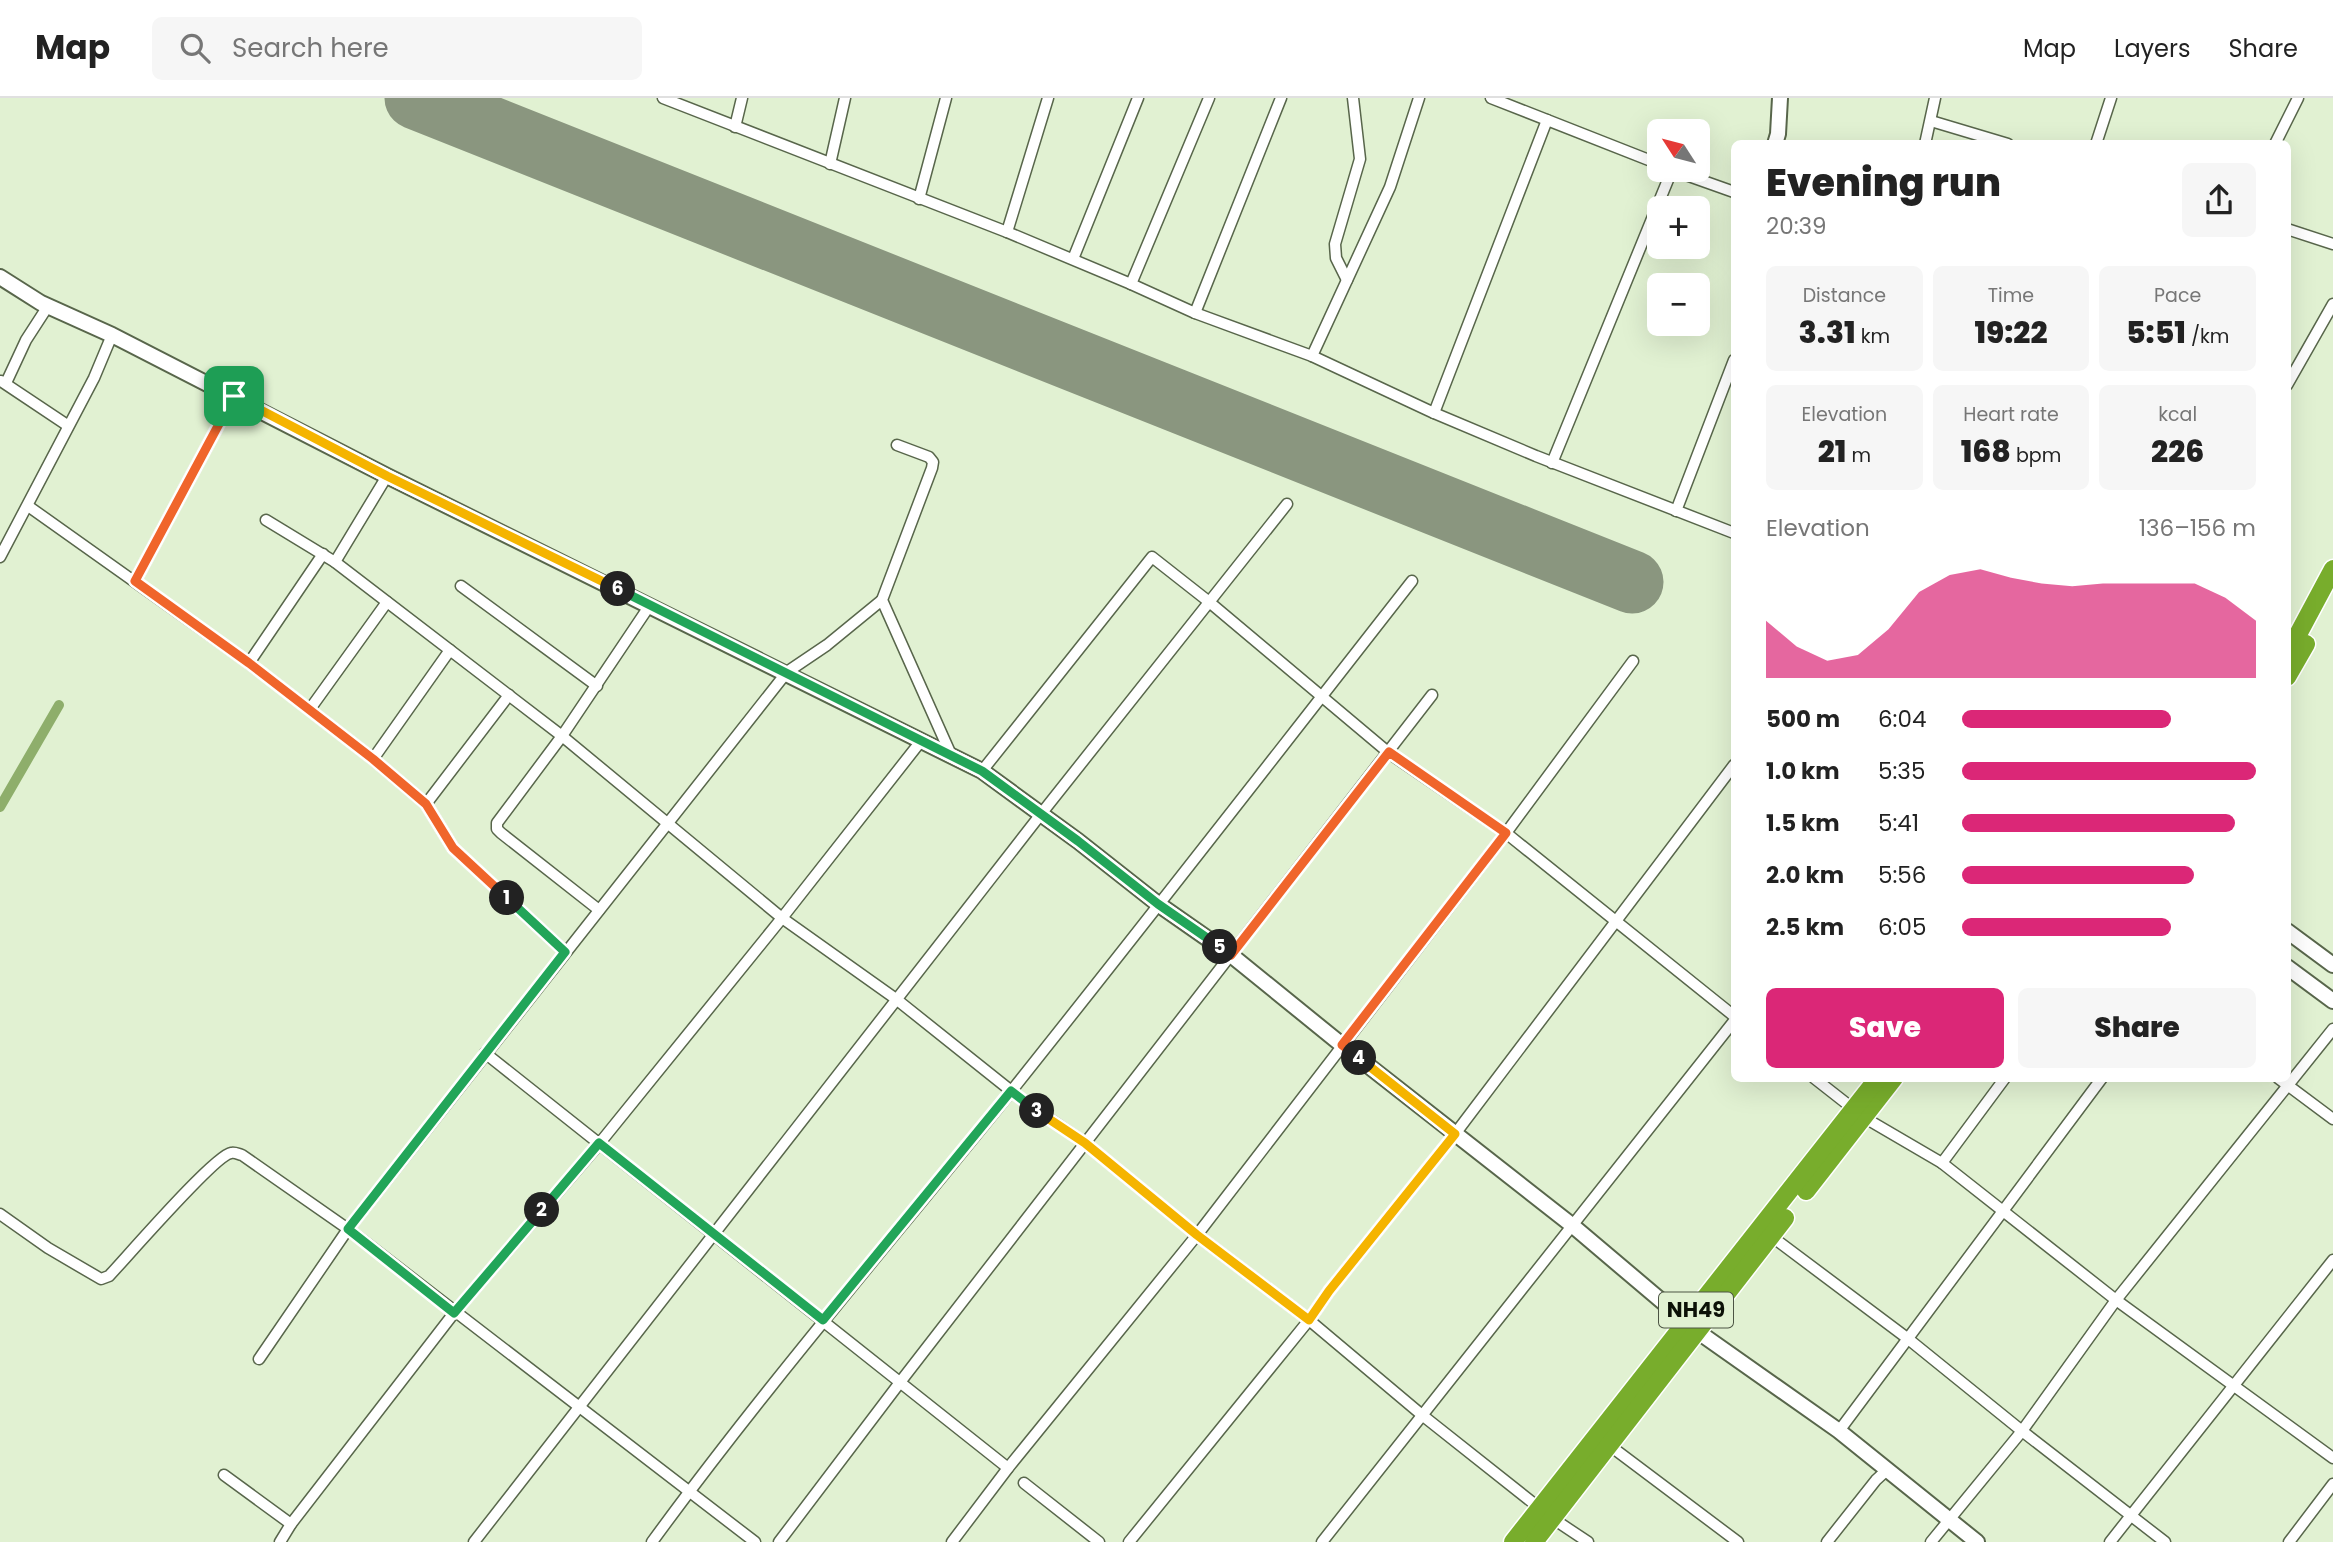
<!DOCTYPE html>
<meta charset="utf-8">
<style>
body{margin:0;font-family:Poppins,sans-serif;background:#f6f6f6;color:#222;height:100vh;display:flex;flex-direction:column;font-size:26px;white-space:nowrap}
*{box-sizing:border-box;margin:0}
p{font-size:23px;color:#767676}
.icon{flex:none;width:38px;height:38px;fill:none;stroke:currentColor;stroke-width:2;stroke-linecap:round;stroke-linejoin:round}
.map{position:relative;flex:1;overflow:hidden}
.panel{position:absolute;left:1731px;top:42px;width:560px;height:942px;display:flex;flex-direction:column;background:#fff;border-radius:10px;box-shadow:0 7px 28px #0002}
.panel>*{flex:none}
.needle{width:46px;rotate:306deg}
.tools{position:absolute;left:1647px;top:21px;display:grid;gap:14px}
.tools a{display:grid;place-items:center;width:63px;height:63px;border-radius:10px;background:#fff;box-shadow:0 7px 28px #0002;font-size:35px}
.pin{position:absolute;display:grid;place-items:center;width:60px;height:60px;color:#fff;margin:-30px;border-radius:14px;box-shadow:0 4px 10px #0006}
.km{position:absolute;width:35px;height:35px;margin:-18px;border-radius:50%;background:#222;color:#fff;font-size:19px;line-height:35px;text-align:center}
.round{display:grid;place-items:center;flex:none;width:74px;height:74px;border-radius:10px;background:#f6f6f6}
.headline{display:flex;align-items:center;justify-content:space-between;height:119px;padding:0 35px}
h1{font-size:38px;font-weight:800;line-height:52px}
.stats{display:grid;grid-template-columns:repeat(3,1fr);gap:10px;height:119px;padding:7px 35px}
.stats div{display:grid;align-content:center;border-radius:10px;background:#f6f6f6;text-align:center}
.stats b{font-size:30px;font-weight:800}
.stats small{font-size:19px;font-weight:400}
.stats p{font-size:19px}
.chart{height:196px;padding:14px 35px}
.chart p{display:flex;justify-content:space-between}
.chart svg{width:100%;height:126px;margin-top:7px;fill:#db2777;opacity:.7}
.button{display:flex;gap:14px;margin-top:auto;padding:14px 35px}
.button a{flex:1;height:80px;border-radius:10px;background:#db2777;color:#fff;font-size:28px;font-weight:800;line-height:80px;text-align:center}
.button a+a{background:#f6f6f6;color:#222}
ul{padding:0 35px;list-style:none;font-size:23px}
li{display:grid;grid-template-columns:112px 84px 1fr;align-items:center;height:52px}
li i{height:18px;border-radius:9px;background:#db2777}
header{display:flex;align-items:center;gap:42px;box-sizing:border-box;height:98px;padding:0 35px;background:#fff;border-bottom:2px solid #e0e0e0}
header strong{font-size:33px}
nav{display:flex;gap:38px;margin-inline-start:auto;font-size:24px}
.search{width:490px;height:63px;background:#f6f6f6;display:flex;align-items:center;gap:18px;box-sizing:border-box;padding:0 24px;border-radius:10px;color:#767676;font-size:26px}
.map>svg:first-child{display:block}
</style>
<header>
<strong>Map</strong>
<div class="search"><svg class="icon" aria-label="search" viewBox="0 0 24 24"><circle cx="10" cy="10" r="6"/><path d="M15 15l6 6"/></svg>Search here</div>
<nav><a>Map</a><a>Layers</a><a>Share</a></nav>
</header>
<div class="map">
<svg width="2333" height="1444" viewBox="0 0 2333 1444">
<rect width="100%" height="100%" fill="#e1f1d2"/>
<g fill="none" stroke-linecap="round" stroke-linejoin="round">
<polyline stroke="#8eae6b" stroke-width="10" points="0,709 59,607"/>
<polyline stroke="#8a967f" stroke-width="63" points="416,0 1632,484"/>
<defs>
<g id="street">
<polyline points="663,0 1007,134 1131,186 1195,215 1312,258 1434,315 1536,358 1734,435"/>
<polyline points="1491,0 1659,66"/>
<polyline points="1931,23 2008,46"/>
<polyline points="735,29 742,0"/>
<polyline points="1925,46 1935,0"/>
<polyline points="2096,46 2111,0"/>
<polyline points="2275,46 2298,0"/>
<polyline points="830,66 845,0"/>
<polyline points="1672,72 1734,94"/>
<polyline points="919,101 946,0"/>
<polyline points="2287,131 2333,146"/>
<polyline points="1007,134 1048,0"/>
<polyline points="1073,161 1138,0"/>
<polyline points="1347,182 1336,160 1335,146 1360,61 1353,0"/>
<polyline points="1131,186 1209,0"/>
<polyline points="1195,215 1281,0"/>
<polyline points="1312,258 1390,89 1419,0"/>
<polyline points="1,283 67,327"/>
<polyline points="6,285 26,242 48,208"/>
<polyline points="2287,287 2333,206"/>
<polyline points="1434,315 1547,22"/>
<polyline points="897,347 929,359 933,364 932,370 882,502 952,659"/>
<polyline points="1552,365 1672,72"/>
<polyline points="28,408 249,565 373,661 426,706 453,750 565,854"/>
<polyline points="1676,413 1734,262"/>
<polyline points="266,422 335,464 562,638 782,820 896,901 1025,1004 1085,1045 1197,1137 1309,1222 1422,1317 1552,1420 1588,1444"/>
<polyline points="0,459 94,280 112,237"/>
<polyline points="335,464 387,378"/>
<polyline points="135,483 234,298"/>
<polyline points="461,488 597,588"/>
<polyline points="249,565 323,456"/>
<polyline points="310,611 387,504"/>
<polyline points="373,661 450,552"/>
<polyline points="982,673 1152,459 1208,503 1389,655 1506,735 1734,918"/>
<polyline points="426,706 509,597"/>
<polyline points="599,812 501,735 497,731 497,725 562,638 650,507"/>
<polyline points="485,955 1008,1370"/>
<polyline points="1814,980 1865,1020 1942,1065 2116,1202 2333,1360"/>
<polyline points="2278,980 2333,1021"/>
<polyline points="1942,1065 2005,980"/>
<path d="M 0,1116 L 48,1150 L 101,1181 L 109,1178 C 126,1160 215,1057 231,1055 C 235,1054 238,1056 242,1057 L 348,1131 L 755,1444"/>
<polyline points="1771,1138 1907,1240 2022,1333 2165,1444"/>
<polyline points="259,1261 348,1131 787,574 827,547 882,502"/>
<polyline points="1839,1333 2102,980"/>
<polyline points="1609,1347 1738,1444"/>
<polyline points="224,1377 291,1426"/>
<polyline points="1024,1385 1099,1444"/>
<polyline points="280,1444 291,1426 454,1215 599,1046 782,820 921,643"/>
<polyline points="474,1444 1041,716 1287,406"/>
<path d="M 652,1444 C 766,1288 892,1142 1013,991 C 1147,823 1279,653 1412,483"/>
<polyline points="779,1444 901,1283 1432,597"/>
<polyline points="952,1444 1008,1370 1197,1137 1506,735 1633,563"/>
<polyline points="1129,1444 1309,1222 1329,1193 1455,1036 1734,667"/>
<polyline points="1322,1444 1734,923"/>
<polyline points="1827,1444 1876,1382 1888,1371"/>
<polyline points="1931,1444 2022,1333 2116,1202 2333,931"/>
<polyline points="2110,1444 2333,1162"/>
<polyline points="2289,1444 2333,1386"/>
</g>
<g id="secondary">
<polyline points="1775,46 1778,36 1780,0"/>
<polyline points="0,179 41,205 112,237 387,378 982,673 1078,743 1158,806 1231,857 1342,947 1573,1128 1697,1233 1839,1333 1977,1444"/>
<polyline points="2287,833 2333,867"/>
<polyline points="2287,869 2333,903"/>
</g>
<g id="highway">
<polyline points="2287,557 2333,471"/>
<polyline points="2287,579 2306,546"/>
<polyline points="1806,1093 1894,980"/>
<polyline points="1513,1444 1878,980"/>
<polyline points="1534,1444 1785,1120"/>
</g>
</defs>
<use href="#street" stroke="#58664b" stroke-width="13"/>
<use href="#secondary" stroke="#58664b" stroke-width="18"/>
<use href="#highway" stroke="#fff" stroke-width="21"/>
<use href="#street" stroke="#fff" stroke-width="10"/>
<use href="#secondary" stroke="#fff" stroke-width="14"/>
<use href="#highway" stroke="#78ad2c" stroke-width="18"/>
</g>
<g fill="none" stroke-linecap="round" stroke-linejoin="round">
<defs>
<polyline id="split-1" points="234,298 135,483 249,565 373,661 426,706 453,750 507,800"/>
<polyline id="split-2" points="507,800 565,854 348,1131 454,1215 542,1112"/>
<polyline id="split-3" points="542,1112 599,1045 823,1222 1011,993 1037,1013"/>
<polyline id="split-4" points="1037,1013 1085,1045 1197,1137 1309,1222 1329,1193 1455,1036 1359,960"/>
<polyline id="split-5" points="1220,849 1231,857 1389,654 1506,735 1342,947 1359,960"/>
<polyline id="split-6" points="618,491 982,673 1078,743 1158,806 1220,849"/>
<polyline id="split-7" points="234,298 387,378 618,491"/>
</defs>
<use href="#split-1" stroke="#fff" stroke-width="14"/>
<use href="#split-2" stroke="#fff" stroke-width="14"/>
<use href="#split-3" stroke="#fff" stroke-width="14"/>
<use href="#split-4" stroke="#fff" stroke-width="14"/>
<use href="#split-5" stroke="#fff" stroke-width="14"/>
<use href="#split-6" stroke="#fff" stroke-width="14"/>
<use href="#split-7" stroke="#fff" stroke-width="14"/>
<use href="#split-1" stroke="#f0652b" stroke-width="9"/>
<use href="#split-2" stroke="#22a559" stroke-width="9"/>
<use href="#split-3" stroke="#22a559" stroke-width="9"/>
<use href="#split-4" stroke="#f5b400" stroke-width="9"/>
<use href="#split-5" stroke="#f0652b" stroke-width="9"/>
<use href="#split-6" stroke="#22a559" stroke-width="9"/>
<use href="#split-7" stroke="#f5b400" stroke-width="9"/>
</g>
<g text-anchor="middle" stroke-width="5" stroke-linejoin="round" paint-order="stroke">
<rect fill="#e1f1d2" stroke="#4c5444" stroke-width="2" x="1659" y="1194.5" width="74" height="35" rx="5"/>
<g font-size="21" font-weight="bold" fill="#0c1107">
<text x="1696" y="1219">NH49</text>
</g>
</g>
</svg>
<div class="tools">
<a><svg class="needle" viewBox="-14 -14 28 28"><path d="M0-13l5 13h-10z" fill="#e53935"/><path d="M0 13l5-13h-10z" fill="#767676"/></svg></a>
<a>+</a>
<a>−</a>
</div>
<div class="pin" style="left:234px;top:298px;background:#1e9e55"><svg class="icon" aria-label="arrive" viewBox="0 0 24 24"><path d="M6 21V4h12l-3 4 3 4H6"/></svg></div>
<b class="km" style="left:507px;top:800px">1</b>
<b class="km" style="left:542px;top:1112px">2</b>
<b class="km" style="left:1037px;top:1013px">3</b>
<b class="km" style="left:1359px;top:960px">4</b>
<b class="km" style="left:1220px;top:849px">5</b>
<b class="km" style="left:618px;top:491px">6</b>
<section class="panel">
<div class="headline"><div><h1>Evening run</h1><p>20:39</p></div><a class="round"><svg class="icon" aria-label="share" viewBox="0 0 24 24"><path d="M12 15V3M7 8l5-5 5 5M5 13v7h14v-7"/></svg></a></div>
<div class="stats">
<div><p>Distance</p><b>3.31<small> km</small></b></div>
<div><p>Time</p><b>19:22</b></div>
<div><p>Pace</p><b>5:51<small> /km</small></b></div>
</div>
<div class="stats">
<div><p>Elevation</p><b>21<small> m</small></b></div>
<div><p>Heart rate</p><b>168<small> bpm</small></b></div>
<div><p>kcal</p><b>226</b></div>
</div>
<div class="chart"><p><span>Elevation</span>136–156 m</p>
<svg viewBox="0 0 160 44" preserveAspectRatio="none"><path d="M0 44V24L10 33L20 38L30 36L40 27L50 14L60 8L70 6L80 9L90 11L100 12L110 11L120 11L130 11L140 11L150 16L160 24V44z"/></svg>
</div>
<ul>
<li><b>500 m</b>6:04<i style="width:71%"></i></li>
<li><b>1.0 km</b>5:35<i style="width:100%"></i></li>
<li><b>1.5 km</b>5:41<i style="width:93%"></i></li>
<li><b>2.0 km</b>5:56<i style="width:79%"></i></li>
<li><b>2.5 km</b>6:05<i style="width:71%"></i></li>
</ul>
<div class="button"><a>Save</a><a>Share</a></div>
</section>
</div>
